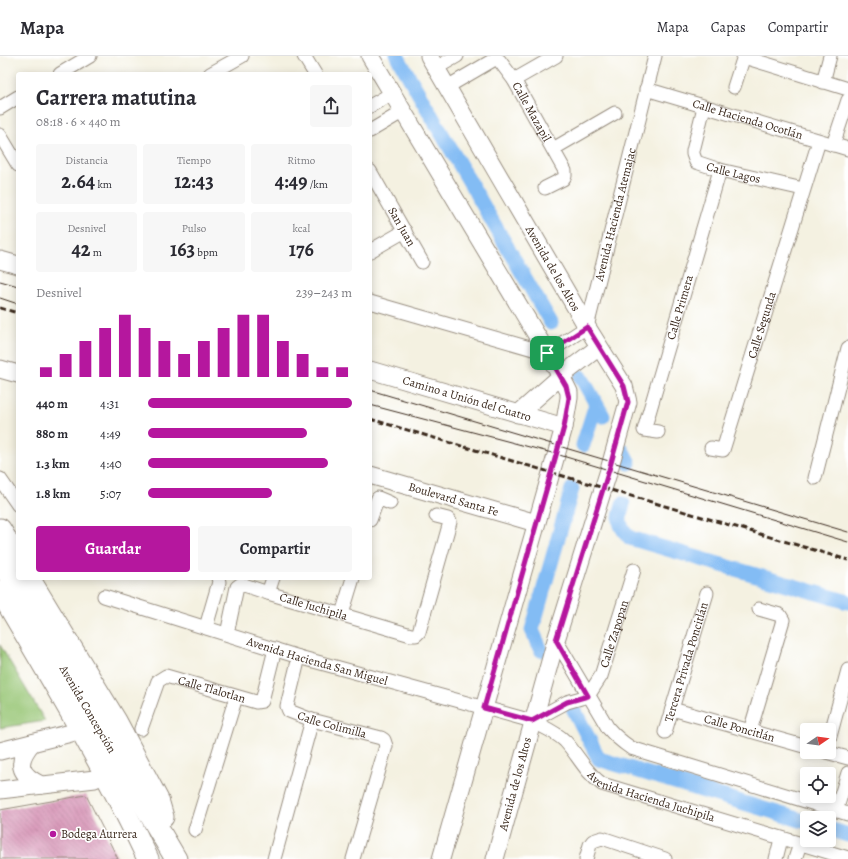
<!DOCTYPE html>
<html lang="es">
<meta charset="utf-8">
<style>
body{margin:0;font-family:Alegreya,serif;background:#f7f7f7;color:#2b2b33;height:100vh;display:flex;flex-direction:column;font-size:15px;white-space:nowrap}
*{box-sizing:border-box;margin:0}
p{font-size:13px;color:#7c7c81}
.icon{flex:none;width:22px;height:22px;fill:none;stroke:currentColor;stroke-width:2;stroke-linecap:round;stroke-linejoin:round}
.map{position:relative;flex:1;overflow:hidden}
.drawer{position:absolute;left:16px;top:16px;width:356px;height:508px;display:flex;flex-direction:column;background:#fff;border-radius:4px;box-shadow:0 2px 10px #0003}
.drawer>*{flex:none}
.needle{width:26px;rotate:77deg}
.tools{position:absolute;left:800px;top:667px;display:grid;gap:8px}
.tools a{display:grid;place-items:center;width:36px;height:36px;border-radius:4px;background:#fff;box-shadow:0 2px 10px #0003;font-size:20px}
.pin{position:absolute;display:grid;place-items:center;width:34px;height:34px;color:#fff;margin:-17px;border-radius:8px;box-shadow:0 2px 6px #0006}
.round{display:grid;place-items:center;flex:none;width:42px;height:42px;border-radius:4px;background:#f7f7f7}
.overview{display:flex;align-items:center;justify-content:space-between;height:68px;padding:0 20px}
h1{font-size:22px;font-weight:600;line-height:30px}
.metrics{display:grid;grid-template-columns:repeat(3,1fr);gap:6px;height:68px;padding:4px 20px}
.metrics div{display:grid;align-content:center;border-radius:4px;background:#f7f7f7;text-align:center}
.metrics b{font-size:20px;font-weight:600}
.metrics small{font-size:11px;font-weight:400}
.metrics p{font-size:11px}
.chart{height:112px;padding:8px 20px}
.chart p{display:flex;justify-content:space-between}
.chart svg{width:100%;height:72px;margin-top:4px;stroke:#b5179e;stroke-width:6}
.button{display:flex;gap:8px;margin-top:auto;padding:8px 20px}
.button a{flex:1;height:46px;border-radius:4px;background:#b5179e;color:#fff;font-size:16px;font-weight:600;line-height:46px;text-align:center}
.button a+a{background:#f7f7f7;color:#2b2b33}
ul{padding:0 20px;list-style:none;font-size:13px}
li{display:grid;grid-template-columns:64px 48px 1fr;align-items:center;height:30px}
li i{height:10px;border-radius:5px;background:#b5179e}
header{display:flex;align-items:center;gap:24px;box-sizing:border-box;height:56px;padding:0 20px;background:#fff;border-bottom:1px solid #e1e1e2}
header strong{font-size:19px}
nav{display:flex;gap:22px;margin-inline-start:auto;font-size:14px}
.map>svg:first-child{display:block}
</style>
<header>
<strong>Mapa</strong>
<nav><a>Mapa</a><a>Capas</a><a>Compartir</a></nav>
</header>
<div class="map">
<svg width="848" height="803" viewBox="0 0 848 803">
<defs>
<pattern id="building-back-hatch" width="6" height="6" patternUnits="userSpaceOnUse"><rect width="6" height="6" fill="#d58fb3"/><path d="M-1 5l2 2M0 0l6 6M5-1l2 2" fill="none" stroke="#ae7591"/></pattern>
</defs>
<rect width="100%" height="100%" fill="#fff"/>
<filter id="ink" filterUnits="userSpaceOnUse"><feTurbulence type="fractalNoise" baseFrequency=".025" numOctaves="2"/><feDisplacementMap in="SourceGraphic" scale="8" xChannelSelector="R" yChannelSelector="G"/><feConvolveMatrix kernelMatrix="1 2 1 2 8 2 1 2 1" color-interpolation-filters="sRGB"/></filter>
<filter id="wash" filterUnits="userSpaceOnUse"><feTurbulence type="fractalNoise" baseFrequency=".012" numOctaves="4" result="noise"/><feDisplacementMap in="SourceGraphic" scale="16" xChannelSelector="R" yChannelSelector="G"/><feGaussianBlur stdDeviation="0.9" result="paint"/><feColorMatrix in="noise" values="0 0 0 0 0 0 0 0 0 0 0 0 0 0 0 0 0 1.4 0 .05"/><feComposite in="paint" operator="in"/></filter>
<g filter="url(#wash)">
<rect width="100%" height="100%" fill="#f4f1e1"/>
<polygon fill="#96c573" stroke="#687848" points="0,589 45,665 0,672"/>
<g fill="none" stroke-linecap="round" stroke-linejoin="round">
<g stroke="#83bcf4" stroke-width="15">
<polyline points="397,0 551,267"/>
<polyline points="581,321 603,360"/>
<polyline points="583,389 596,348"/>
<polyline points="622,394 629,407"/>
<path d="M 623,448 C 618,465 618,469 630,482 L 848,546"/>
<polyline points="541,594 532,574 572,433"/>
<polyline points="573,652 599,703 807,766"/>
<polyline points="829,773 848,779"/>
</g>
</g>
<g id="blocks">
<polygon fill="url(#building-back-hatch)" points="86,739 118,803 0,803 0,754"/>
</g>
</g>
<g filter="url(#ink)">
<use href="#blocks" fill-opacity="0" stroke="#988e80" stroke-width="1"/>
<g fill="none" stroke-linecap="round" stroke-linejoin="round">
<defs>
<g id="minor">
<polyline points="304,0 315,18"/>
<polyline points="744,1 848,33"/>
<polyline points="436,12 457,0"/>
<polyline points="60,18 90,0"/>
<polyline points="210,18 242,0"/>
<polyline points="514,24 556,0"/>
<polyline points="823,26 830,0"/>
<path id="s1" d="M 447,31 L 495,3 L 499,4 L 514,24 L 565,115 L 565,120 L 563,123 L 545,132"/>
<polyline points="734,31 744,0"/>
<path id="s2" d="M 646,33 L 848,93"/>
<polyline points="370,50 391,38"/>
<path id="s3" d="M 704,51 L 693,95 L 693,98 L 696,106 L 720,114 L 803,133"/>
<polyline points="0,52 18,41"/>
<polyline points="370,75 402,56"/>
<polyline points="0,79 18,109"/>
<polyline points="833,89 848,44"/>
<polyline points="553,93 615,57"/>
<path id="s4" d="M 370,115 L 422,206"/>
<polyline points="370,195 405,175"/>
<path id="s5" d="M 370,246 L 547,297 L 587,271 L 655,0"/>
<path id="s6" d="M 658,376 L 644,374 L 720,114"/>
<path id="s7" d="M 711,392 L 723,394 L 819,85"/>
<polyline points="815,422 848,292"/>
<polyline points="0,423 18,449"/>
<polyline points="370,464 378,442 390,447"/>
<polyline points="268,537 273,522"/>
<path id="s8" d="M 104,540 L 299,601 L 532,665 C 543,671 556,676 565,685 C 578,699 585,716 602,728 L 848,802"/>
<polyline points="342,558 353,522"/>
<polyline points="206,571 219,526 218,522"/>
<path id="s9" d="M 227,578 L 237,531 L 241,528 L 268,537 L 411,579 L 416,579 L 419,576 L 450,466 L 448,463 L 436,460"/>
<path d="M 556,584 L 608,672 C 615,680 622,686 631,692 L 848,758"/>
<path id="s10" d="M 299,601 L 287,650 L 289,655 L 312,664 L 381,682 L 384,684 L 386,690 L 353,803"/>
<path id="s11" d="M 588,640 L 601,620 L 634,514"/>
<path id="s12" d="M 672,653 L 807,691"/>
<polyline points="532,665 567,646 588,640"/>
<path id="s13" d="M 141,673 L 158,625 L 166,620 L 256,646 L 262,645 L 275,593"/>
<polyline points="750,675 783,564 780,559 759,553"/>
<path id="s14" d="M 665,676 L 707,537"/>
<polyline points="829,684 848,614"/>
<polyline points="826,696 848,702"/>
<polyline points="836,755 848,717"/>
<polyline points="195,774 236,641"/>
<polyline points="274,803 312,664"/>
<polyline points="586,803 590,789 593,785 602,782 665,803"/>
<polyline points="776,803 781,783"/>
<polyline points="795,803 800,788"/>
</g>
<g id="tertiary">
<polyline points="370,0 561,320 569,336 569,342 564,371 551,417 441,803"/>
<path id="s15" d="M 429,0 L 587,271 L 624,330 L 628,346 L 609,414 L 556,584 L 495,803"/>
<polyline points="0,204 18,209"/>
<polyline points="0,313 18,318"/>
<path id="s16" d="M 370,314 L 564,371"/>
<polyline points="518,358 561,320 599,291"/>
<path id="s17" d="M 370,419 L 536,467"/>
<path d="M 32,687 C 16,706 18,718 41,729"/>
<polyline points="0,695 71,677"/>
<polyline points="0,734 95,723"/>
</g>
<g id="primary">
<polyline points="0,473 18,503"/>
<path id="s18" d="M 0,504 L 176,803"/>
<polyline points="29,522 116,665 158,744 163,761"/>
<path d="M 0,535 C 51,623 105,711 148,803"/>
</g>
</defs>
<use href="#minor" stroke="#988e80" stroke-width="15"/>
<use href="#tertiary" stroke="#988e80" stroke-width="19"/>
<use href="#primary" stroke="#988e80" stroke-width="23"/>
<use href="#minor" stroke="#fff" stroke-width="13"/>
<use href="#tertiary" stroke="#fff" stroke-width="17"/>
<use href="#primary" stroke="#fff" stroke-width="21"/>
<g stroke="#3b2a1e" stroke-width="1">
<polyline points="0,225 18,230"/>
<polyline points="0,242 18,248"/>
<polyline points="370,334 848,476"/>
<polyline points="370,349 556,398 848,486"/>
</g>
<g stroke="#3b2a1e" stroke-width="3" stroke-dasharray="6 3" stroke-linecap="butt">
<polyline points="0,252 18,257"/>
<polyline points="370,363 848,504"/>
</g>
</g>
</g>
<g fill="none" stroke-linecap="round" stroke-linejoin="round" filter="url(#ink)">
<defs>
<polygon id="route" points="587,271 624,330 628,346 609,414 556,584 588,640 567,646 532,665 484,652 551,417 564,371 569,342 566,330 547,297"/>
</defs>
<use href="#route" stroke="#fff" stroke-width="8"/>
<use href="#route" stroke="#b5179e" stroke-width="5"/>
</g>
<circle fill="#b5179e" stroke="#fff" stroke-width="1.5" cx="53" cy="778" r="4"/>
<g text-anchor="middle" stroke-width="3.5" stroke-linejoin="round" paint-order="stroke">
<g font-size="12" fill="#3b2a1e" stroke="#fff">
<text dy="4" stroke="none"><textPath href="#s1" startOffset="121">Calle Mazapil</textPath></text>
<text dy="4" stroke="none"><textPath href="#s2" startOffset="106">Calle Hacienda Ocotlán</textPath></text>
<text dy="4" stroke="none"><textPath href="#s3" startOffset="96">Calle Lagos</textPath></text>
<text dy="4" stroke="none"><textPath href="#s5" startOffset="348">Avenida Hacienda Atemajac</textPath></text>
<text dy="4" stroke="none"><textPath href="#s4" startOffset="64">San Juan</textPath></text>
<text dy="4" stroke="none"><textPath href="#s15" startOffset="246">Avenida de los Altos</textPath></text>
<text dy="4" stroke="none"><textPath href="#s6" startOffset="142">Calle Primera</textPath></text>
<text dy="4" stroke="none"><textPath href="#s7" startOffset="143">Calle Segunda</textPath></text>
<text dy="4" stroke="none"><textPath href="#s16" startOffset="101">Camino a Unión del Cuatro</textPath></text>
<text dy="4" stroke="none"><textPath href="#s17" startOffset="87">Boulevard Santa Fe</textPath></text>
<text dy="4" stroke="none"><textPath href="#s9" startOffset="129">Calle Juchipila</textPath></text>
<text dy="4" stroke="none"><textPath href="#s11" startOffset="68">Calle Zapopan</textPath></text>
<text dy="4" stroke="none"><textPath href="#s8" startOffset="223">Avenida Hacienda San Miguel</textPath></text>
<text dy="4" stroke="none"><textPath href="#s14" startOffset="73">Tercera Privada Poncitlán</textPath></text>
<text dy="4" stroke="none"><textPath href="#s13" startOffset="108">Calle Tlalotlan</textPath></text>
<text dy="4" stroke="none"><textPath href="#s18" startOffset="173">Avenida Concepción</textPath></text>
<text dy="4" stroke="none"><textPath href="#s10" startOffset="101">Calle Colimilla</textPath></text>
<text dy="4" stroke="none"><textPath href="#s12" startOffset="70">Calle Poncitlán</textPath></text>
<text transform="translate(515 728) rotate(-75)" y="4">Avenida de los Altos</text>
<text dy="4" stroke="none"><textPath href="#s8" startOffset="592">Avenida Hacienda Juchipila</textPath></text>
</g>
<g font-size="12" fill="#3b2a1e" stroke="#fff" text-anchor="start">
<text x="61" y="782">Bodega Aurrera</text>
</g>
</g>
</svg>
<div class="tools">
<a><svg class="needle" viewBox="-14 -14 28 28"><path d="M0-13l5 13h-10z" fill="#e53935"/><path d="M0 13l5-13h-10z" fill="#7c7c81"/></svg></a>
<a><svg class="icon" aria-label="locate" viewBox="0 0 24 24"><circle cx="12" cy="12" r="6"/><path d="M12 2v4M12 18v4M2 12h4M18 12h4"/></svg></a>
<a><svg class="icon" aria-label="layers" viewBox="0 0 24 24"><path d="M12 4l9 5-9 5-9-5zM3 14l9 5 9-5"/></svg></a>
</div>
<div class="pin" style="left:547px;top:297px;background:#1e9e55"><svg class="icon" aria-label="arrive" viewBox="0 0 24 24"><path d="M6 21V4h12l-3 4 3 4H6"/></svg></div>
<section class="drawer">
<div class="overview"><div><h1>Carrera matutina</h1><p>08:18 · 6 × 440 m</p></div><a class="round"><svg class="icon" aria-label="share" viewBox="0 0 24 24"><path d="M12 15V3M7 8l5-5 5 5M5 13v7h14v-7"/></svg></a></div>
<div class="metrics">
<div><p>Distancia</p><b>2.64<small> km</small></b></div>
<div><p>Tiempo</p><b>12:43</b></div>
<div><p>Ritmo</p><b>4:49<small> /km</small></b></div>
</div>
<div class="metrics">
<div><p>Desnivel</p><b>42<small> m</small></b></div>
<div><p>Pulso</p><b>163<small> bpm</small></b></div>
<div><p>kcal</p><b>176</b></div>
</div>
<div class="chart"><p><span>Desnivel</span>239–243 m</p>
<svg viewBox="0 0 160 44" preserveAspectRatio="none"><path d="M5 44V38M15 44V30M25 44V22M35 44V14M45 44V6M55 44V14M65 44V22M75 44V30M85 44V22M95 44V14M105 44V6M115 44V6M125 44V22M135 44V30M145 44V38M155 44V38"/></svg>
</div>
<ul>
<li><b>440 m</b>4:31<i style="width:100%"></i></li>
<li><b>880 m</b>4:49<i style="width:78%"></i></li>
<li><b>1.3 km</b>4:40<i style="width:88%"></i></li>
<li><b>1.8 km</b>5:07<i style="width:61%"></i></li>
</ul>
<div class="button"><a>Guardar</a><a>Compartir</a></div>
</section>
</div>
